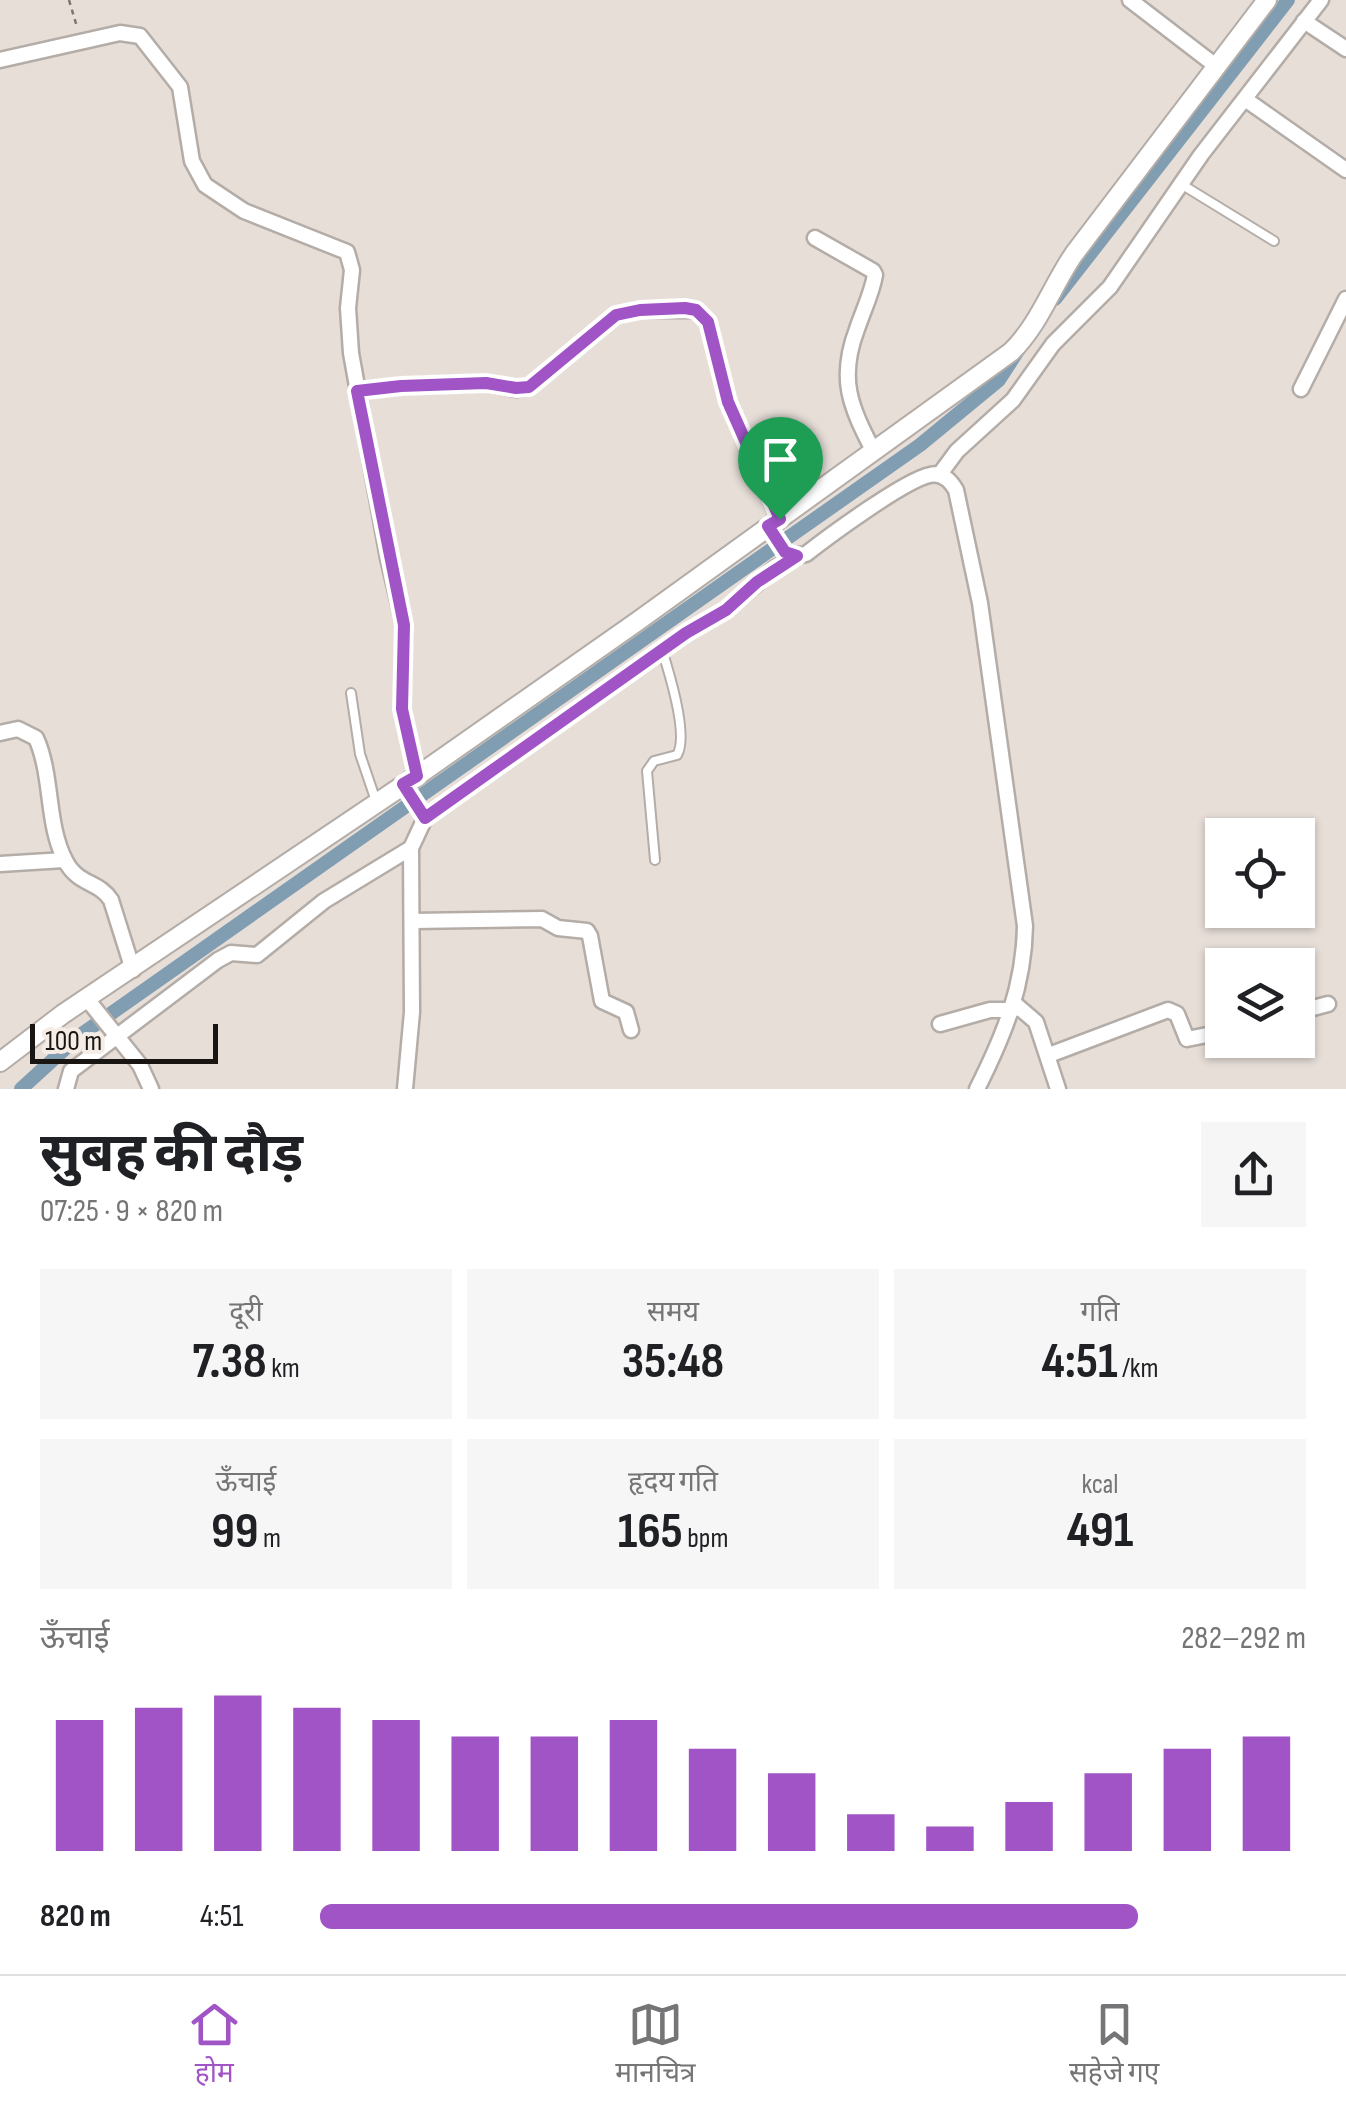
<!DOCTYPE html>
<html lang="hi">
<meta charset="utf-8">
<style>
body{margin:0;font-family:"Sofia Sans Condensed","Noto Sans Devanagari",sans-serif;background:#f6f6f6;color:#202124;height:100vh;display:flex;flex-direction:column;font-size:38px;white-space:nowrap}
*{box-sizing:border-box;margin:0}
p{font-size:32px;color:#757577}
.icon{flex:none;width:55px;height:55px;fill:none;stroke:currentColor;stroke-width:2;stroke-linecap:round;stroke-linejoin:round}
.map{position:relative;height:1089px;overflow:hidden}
.drawer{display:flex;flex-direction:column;background:#fff;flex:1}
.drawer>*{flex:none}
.fabs{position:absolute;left:1205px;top:818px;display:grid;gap:20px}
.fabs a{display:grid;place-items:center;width:110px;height:110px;border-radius:0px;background:#fff;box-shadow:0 2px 8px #0004;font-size:50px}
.scale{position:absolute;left:30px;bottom:25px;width:188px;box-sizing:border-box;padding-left:10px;border:5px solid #181513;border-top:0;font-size:28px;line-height:35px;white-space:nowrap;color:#181513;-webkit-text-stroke:8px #f4ece5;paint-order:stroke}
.pin{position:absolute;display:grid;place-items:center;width:85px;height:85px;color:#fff;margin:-102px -42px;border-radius:50% 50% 50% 0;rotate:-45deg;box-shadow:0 0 10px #0007}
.pin .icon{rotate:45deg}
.round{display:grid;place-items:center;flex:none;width:105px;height:105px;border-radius:0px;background:#f6f6f6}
.overview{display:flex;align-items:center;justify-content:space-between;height:170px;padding:0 40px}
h1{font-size:55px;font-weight:700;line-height:75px}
.stats{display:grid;grid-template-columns:repeat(3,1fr);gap:15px;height:170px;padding:10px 40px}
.stats div{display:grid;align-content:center;border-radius:0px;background:#f6f6f6;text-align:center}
.stats b{font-size:50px;font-weight:700}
.stats small{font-size:28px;font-weight:400}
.stats p{font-size:28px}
.chart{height:280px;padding:20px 40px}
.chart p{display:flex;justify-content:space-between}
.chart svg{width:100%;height:180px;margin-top:10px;stroke:#a154c6;stroke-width:6}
ul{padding:0 40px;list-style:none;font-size:32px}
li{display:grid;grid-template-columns:160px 120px 1fr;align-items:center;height:75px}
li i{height:25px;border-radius:12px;background:#a154c6}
.dock{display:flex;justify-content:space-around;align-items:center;height:140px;border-top:2px solid #e0e0e0;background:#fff;font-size:28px;color:#757577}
.dock a{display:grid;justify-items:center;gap:5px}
.dock .selected{color:#a154c6}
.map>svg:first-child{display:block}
</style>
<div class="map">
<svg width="1346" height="1089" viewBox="0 0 1346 1089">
<rect width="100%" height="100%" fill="#e7ded8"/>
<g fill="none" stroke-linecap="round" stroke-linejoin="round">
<g stroke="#809db1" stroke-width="14">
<polyline points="1055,299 1288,0"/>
<polyline points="21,1089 79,1036 920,445 999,380 1019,349"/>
</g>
<defs>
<g id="service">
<polyline points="1181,184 1274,241"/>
<polyline points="351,693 360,754 376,801"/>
<path d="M 655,860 L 647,771 L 654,761 L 677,755 C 689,736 669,672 662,650"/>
</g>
<g id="minor">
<polyline points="1130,0 1216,66"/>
<polyline points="1304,21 1346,49"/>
<polyline points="0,60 120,33 140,36 180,87 192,161 205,185 244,211 347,252 352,270 348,308 351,353 388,558 404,625 402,709 417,776"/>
<polyline points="1245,99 1346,170"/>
<path d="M 815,238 L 873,271 L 875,275 C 872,293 863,311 857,329 C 838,379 850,406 874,452"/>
<polyline points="1301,389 1346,299"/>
<polyline points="357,391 401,386 485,383 516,389 529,387 617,315 639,310 696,310 708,322 728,402 779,519"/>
<polyline points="940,474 957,451 1013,400 1053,344 1110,287 1201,155 1321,0"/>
<path d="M 769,526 C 777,543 785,559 806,554 C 829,536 905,480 930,475 C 942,472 950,480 956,490 L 980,603 L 1025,926 C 1024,987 1004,1035 977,1089"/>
<path d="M 0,733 L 18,729 L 36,738 C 53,776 46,823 65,860 C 77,885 99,881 111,900 L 133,970"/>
<polyline points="403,785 425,818"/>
<polyline points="0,864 64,860"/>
<polyline points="413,921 542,919 558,928 587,931 590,936 602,1001 626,1012 631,1030"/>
<polyline points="87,999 140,1065 151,1089"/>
<polyline points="1015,1004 1036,1022 1058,1089"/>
<polyline points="1298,1012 1328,1004"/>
<polyline points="940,1024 990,1010 1013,1010"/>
<polyline points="1049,1055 1168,1010 1177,1014 1187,1039 1222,1032"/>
<polyline points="66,1089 71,1071 218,960 231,953 257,955 324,901 411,848"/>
<polyline points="405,1089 412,1012 411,848 425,818 686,633 726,610 775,568 797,556"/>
</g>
<path id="tertiary" d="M 0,1062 L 63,1014 L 417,776 L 638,621 L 1011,352 C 1039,325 1052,286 1074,254 L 1267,0"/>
</defs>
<use href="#service" stroke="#b4aca7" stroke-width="12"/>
<use href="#minor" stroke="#b4aca7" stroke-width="19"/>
<use href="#tertiary" stroke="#b4aca7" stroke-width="22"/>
<polyline stroke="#7c7672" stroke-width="2.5" stroke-dasharray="5 5" stroke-linecap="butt" points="69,0 77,27"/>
<use href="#service" stroke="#fff" stroke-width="8"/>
<use href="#minor" stroke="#fff" stroke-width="14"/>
<use href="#tertiary" stroke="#fff" stroke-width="18"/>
</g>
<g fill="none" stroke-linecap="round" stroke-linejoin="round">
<defs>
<polygon id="route" points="685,308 696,310 708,322 728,402 780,519 768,526 785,552 797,556 757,582 726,610 686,633 425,818 403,784 417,776 402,709 404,625 357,391 401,386 486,383 516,388 529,387 616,315 640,310"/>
</defs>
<use href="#route" stroke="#fff" stroke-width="20"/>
<use href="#route" stroke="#a154c6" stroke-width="12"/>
</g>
</svg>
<div class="fabs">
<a><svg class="icon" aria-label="locate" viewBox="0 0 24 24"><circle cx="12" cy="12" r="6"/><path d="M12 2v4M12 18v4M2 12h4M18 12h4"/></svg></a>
<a><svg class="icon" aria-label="layers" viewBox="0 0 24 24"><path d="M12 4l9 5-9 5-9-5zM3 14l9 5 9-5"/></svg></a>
</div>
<div class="scale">100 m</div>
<div class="pin" style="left:780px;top:519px;background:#1e9e55"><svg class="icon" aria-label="arrive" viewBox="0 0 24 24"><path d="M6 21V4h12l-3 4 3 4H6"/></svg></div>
</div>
<section class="drawer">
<div class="overview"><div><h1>सुबह की दौड़</h1><p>07:25 · 9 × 820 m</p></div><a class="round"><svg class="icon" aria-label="share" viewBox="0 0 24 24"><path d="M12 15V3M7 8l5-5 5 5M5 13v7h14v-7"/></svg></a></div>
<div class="stats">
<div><p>दूरी</p><b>7.38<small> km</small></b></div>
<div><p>समय</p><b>35:48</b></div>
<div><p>गति</p><b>4:51<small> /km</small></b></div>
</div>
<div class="stats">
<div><p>ऊँचाई</p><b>99<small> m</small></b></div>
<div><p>हृदय गति</p><b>165<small> bpm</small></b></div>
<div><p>kcal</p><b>491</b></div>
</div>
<div class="chart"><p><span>ऊँचाई</span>282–292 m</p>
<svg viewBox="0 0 160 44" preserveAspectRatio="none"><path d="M5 44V12M15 44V9M25 44V6M35 44V9M45 44V12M55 44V16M65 44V16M75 44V12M85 44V19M95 44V25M105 44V35M115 44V38M125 44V32M135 44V25M145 44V19M155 44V16"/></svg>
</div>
<ul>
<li><b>820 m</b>4:51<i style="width:83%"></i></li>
</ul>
</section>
<nav class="dock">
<a class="selected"><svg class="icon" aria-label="home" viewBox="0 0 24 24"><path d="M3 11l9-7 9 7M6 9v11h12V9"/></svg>होम</a>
<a><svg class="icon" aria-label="map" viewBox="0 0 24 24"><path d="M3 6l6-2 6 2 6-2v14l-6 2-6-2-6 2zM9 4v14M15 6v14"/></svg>मानचित्र</a>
<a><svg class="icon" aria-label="saved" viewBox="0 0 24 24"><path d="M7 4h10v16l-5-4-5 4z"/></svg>सहेजे गए</a>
</nav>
